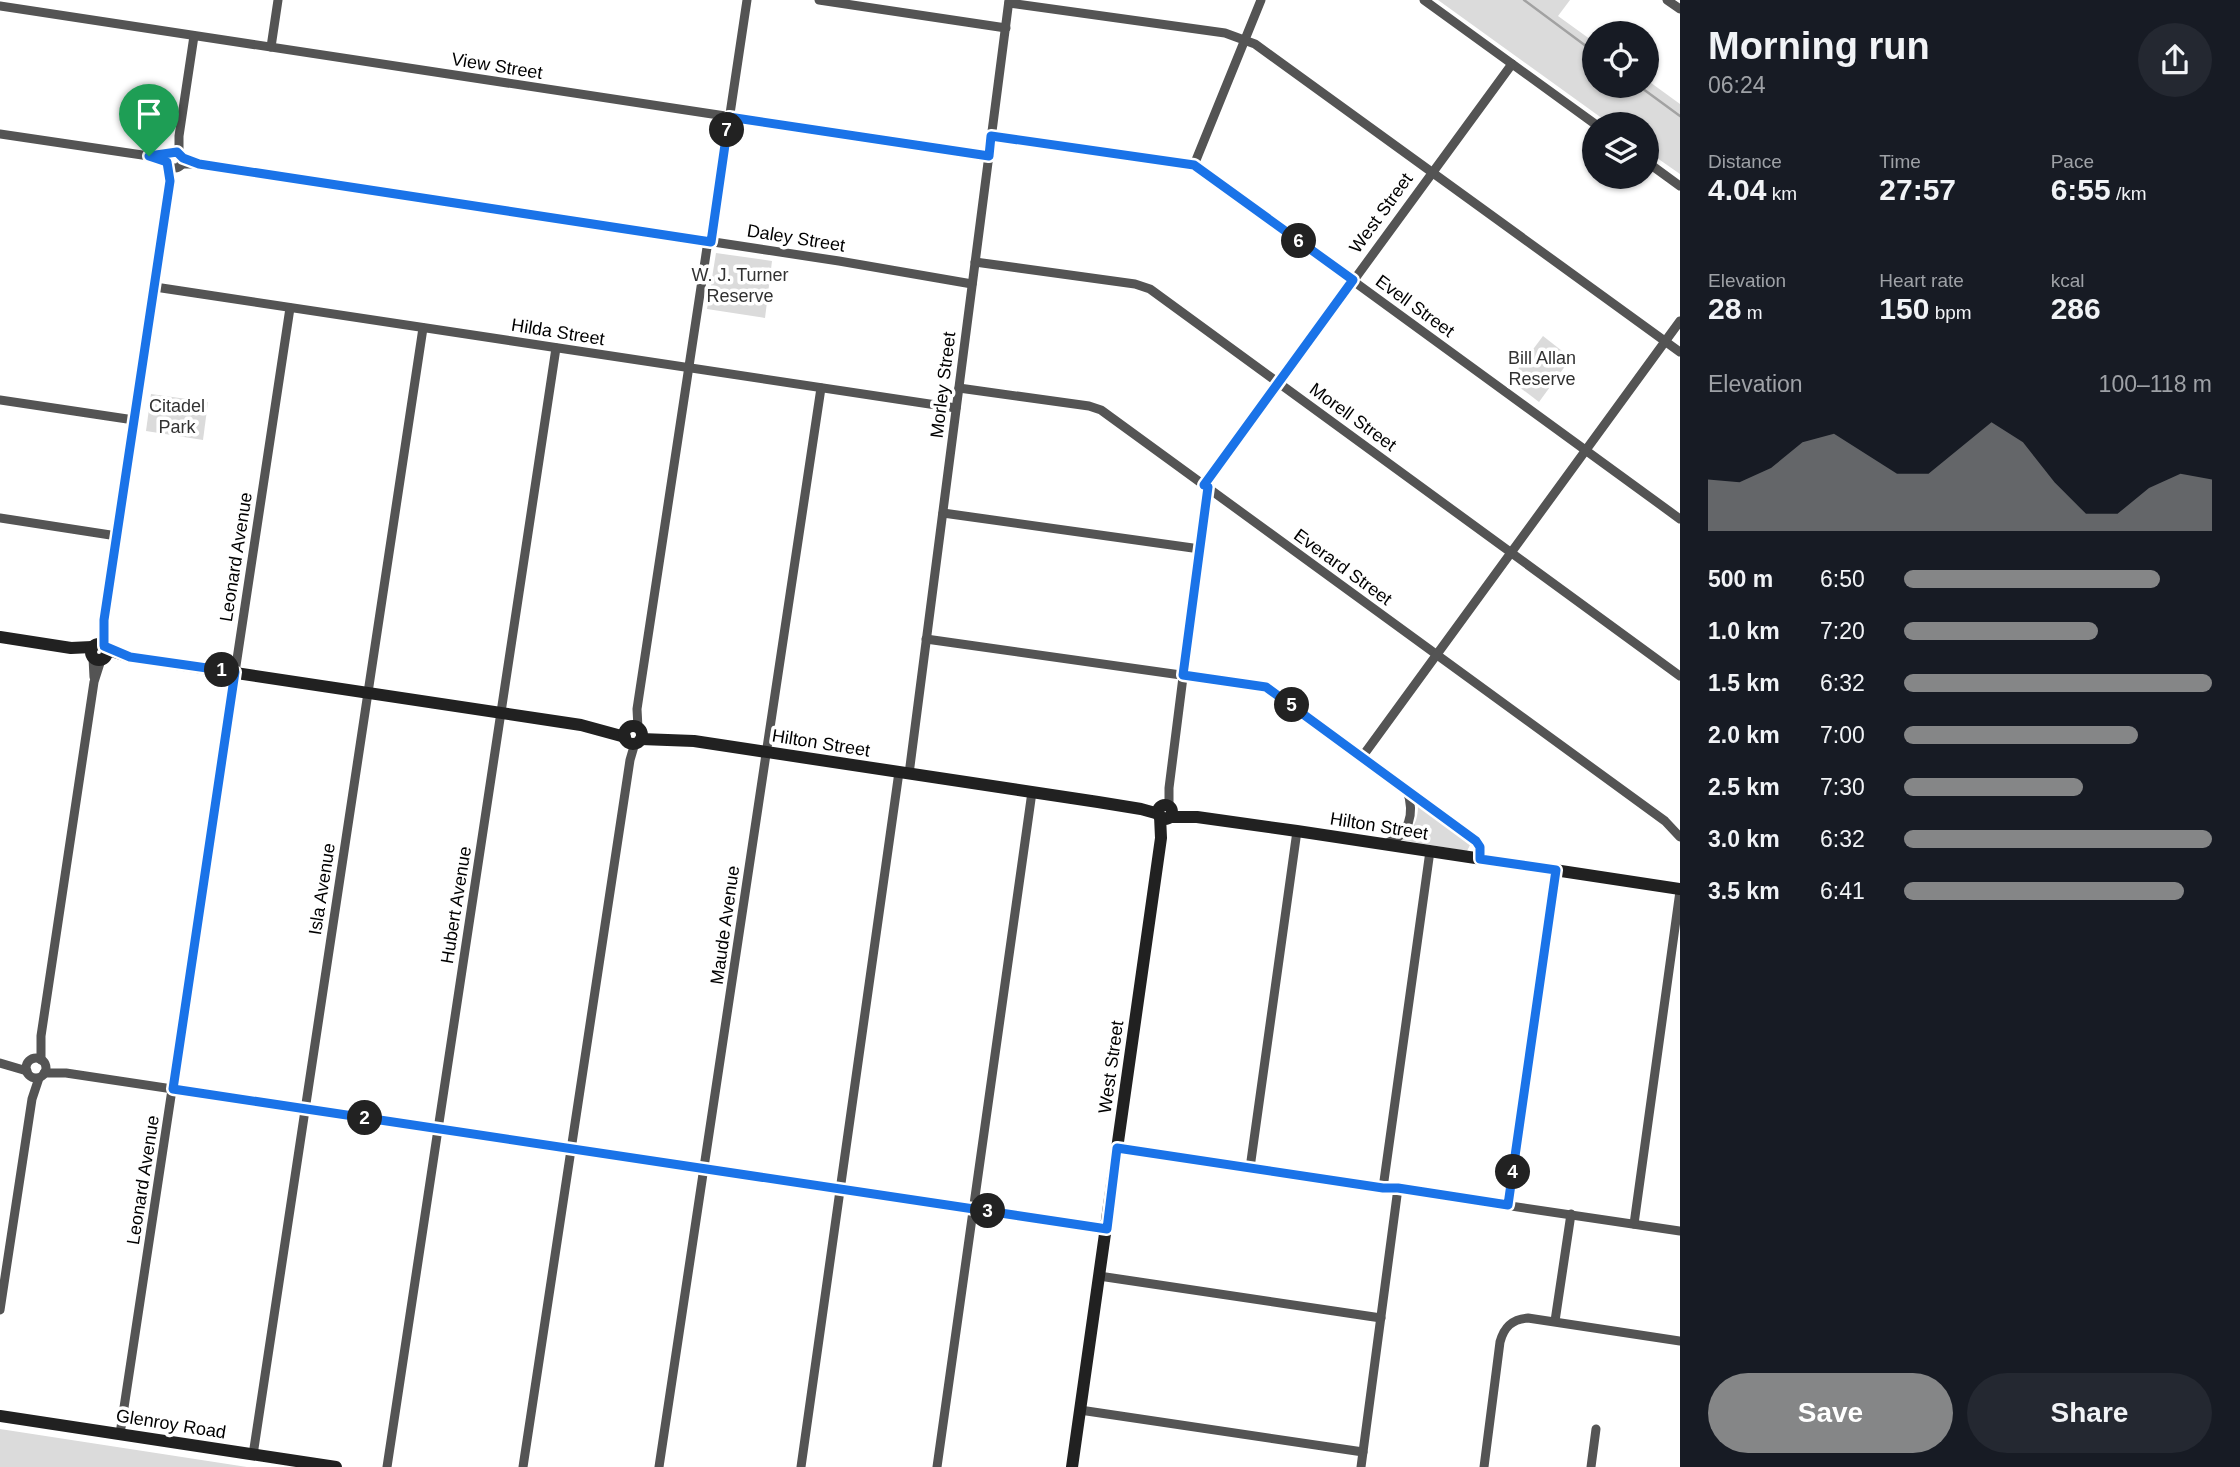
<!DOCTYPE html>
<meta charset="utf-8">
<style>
body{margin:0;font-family:Helvetica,sans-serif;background:#242831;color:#f1f3f6;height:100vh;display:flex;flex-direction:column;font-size:26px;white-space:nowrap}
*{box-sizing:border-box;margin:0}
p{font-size:23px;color:#9ea1a6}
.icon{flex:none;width:38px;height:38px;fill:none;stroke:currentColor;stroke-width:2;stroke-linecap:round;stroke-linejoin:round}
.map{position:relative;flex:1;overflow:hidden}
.side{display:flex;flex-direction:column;background:#171b24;width:560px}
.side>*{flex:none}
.controls{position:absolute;left:1582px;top:21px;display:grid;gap:14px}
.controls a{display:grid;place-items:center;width:77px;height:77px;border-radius:50%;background:#171b24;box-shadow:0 2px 5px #0004;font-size:35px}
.pin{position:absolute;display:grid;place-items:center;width:60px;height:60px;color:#fff;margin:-72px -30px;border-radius:50% 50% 50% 0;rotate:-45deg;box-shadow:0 0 7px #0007}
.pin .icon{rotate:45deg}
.km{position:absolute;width:35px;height:35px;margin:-18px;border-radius:50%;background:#222;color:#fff;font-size:19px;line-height:35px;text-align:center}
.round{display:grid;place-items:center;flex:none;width:74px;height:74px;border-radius:37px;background:#242831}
.headline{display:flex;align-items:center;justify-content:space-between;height:119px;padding:0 28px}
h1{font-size:38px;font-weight:700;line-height:52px}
.metrics{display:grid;grid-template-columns:repeat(3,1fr);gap:10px;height:119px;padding:7px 28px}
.metrics div{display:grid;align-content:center}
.metrics b{font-size:30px;font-weight:700}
.metrics small{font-size:19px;font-weight:400}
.metrics p{font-size:19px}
.chart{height:196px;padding:14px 28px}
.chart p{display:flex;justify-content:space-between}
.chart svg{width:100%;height:126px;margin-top:7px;fill:#858687;opacity:.7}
.primary-button{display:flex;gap:14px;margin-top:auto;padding:14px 28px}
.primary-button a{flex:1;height:80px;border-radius:42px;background:#858687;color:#fff;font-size:28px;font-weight:700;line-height:80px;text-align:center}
.primary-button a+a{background:#242831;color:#f1f3f6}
ul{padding:0 28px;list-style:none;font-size:23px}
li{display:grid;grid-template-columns:112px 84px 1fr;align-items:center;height:52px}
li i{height:18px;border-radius:9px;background:#858687}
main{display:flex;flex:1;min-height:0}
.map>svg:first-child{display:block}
</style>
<main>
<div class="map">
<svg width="1680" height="1467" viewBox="0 0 1680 1467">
<rect width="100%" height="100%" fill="#fff"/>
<g fill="#dbdbdb">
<polygon points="1438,0 1570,0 1558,16 1594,42 1594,86 1647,86 1647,80 1680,104 1680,174 1647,151 1647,124 1610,124"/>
<polygon points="716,253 772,261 765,318 707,309"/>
<polygon points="1543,336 1571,358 1539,402 1510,380"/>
<polygon points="151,394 208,402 203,440 146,431"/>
<path d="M 1418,805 L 1470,845 L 1467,851 L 1401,840 C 1413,829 1418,822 1418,805 Z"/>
<polygon points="0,1429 247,1467 0,1467"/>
</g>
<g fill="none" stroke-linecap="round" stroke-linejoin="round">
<g stroke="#a2a2a2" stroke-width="2.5">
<polyline points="1524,0 1594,52"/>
<polyline points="1639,86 1680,116"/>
</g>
<g stroke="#545454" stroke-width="9">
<polyline points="819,0 1006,28"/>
<polyline points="1424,0 1595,124"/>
<polyline points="1667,0 1680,9"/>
<polyline points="1009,3 1225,33 1255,44 1680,352"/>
<polyline points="0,6 989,156"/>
<polyline points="271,47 278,0"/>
<polyline points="0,134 149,156 167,162"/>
<polyline points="991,136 1194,165 1680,519"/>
<circle cx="175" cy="160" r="8"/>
<polyline points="179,154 179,136 194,36"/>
<polyline points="1647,162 1680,186"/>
<polyline points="181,164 199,164 839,261 972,284"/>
<polyline points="1194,165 1261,0"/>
<polyline points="711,241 747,0"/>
<polyline points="975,262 1135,284 1150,289 1680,676"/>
<polyline points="155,287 956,408"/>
<polyline points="959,388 1089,406 1101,410 1665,821 1680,837"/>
<polyline points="0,400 134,420"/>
<polyline points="1204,485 1512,64"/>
<polyline points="943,513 1200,549"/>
<polyline points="0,518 117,536"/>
<polyline points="926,639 1266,687 1476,840 1480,847 1480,859"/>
<polyline points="104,646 104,620 170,181 169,165"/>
<polyline points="93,658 94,677"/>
<polyline points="638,728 637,709 708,241"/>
<polyline points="1362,757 1680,321"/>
<polyline points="909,774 1009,0"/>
<polyline points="1169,807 1169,788 1207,487"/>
<path d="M 1385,844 C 1410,835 1415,814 1407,790"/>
<circle cx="36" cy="1068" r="10"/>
<polyline points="41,1060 41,1036 94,682 101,660"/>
<polyline points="0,1063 27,1071"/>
<polyline points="44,1073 66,1073 1107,1229"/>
<polyline points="1117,1148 1680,1231"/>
<polyline points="1250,1168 1297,831"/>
<polyline points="1383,1188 1430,851"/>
<polyline points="1508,1205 1556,870"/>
<polyline points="1634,1224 1680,891"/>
<polyline points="1099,1276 1381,1318"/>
<polyline points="0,1310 32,1099 39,1078"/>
<polyline points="1555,1321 1571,1214"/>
<polyline points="1080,1410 1363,1452"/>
<polyline points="120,1434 290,308"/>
<polyline points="253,1455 423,328"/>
<polyline points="387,1467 556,348"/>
<polyline points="523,1467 630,760 635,743"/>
<polyline points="659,1467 821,388"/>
<polyline points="801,1467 899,772"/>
<polyline points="937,1467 1032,792"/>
<polyline points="1361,1467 1398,1188"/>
<path d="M 1484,1467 L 1500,1342 C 1504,1327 1512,1319 1528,1318 L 1680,1341"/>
<polyline points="1591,1467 1596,1429"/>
</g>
<g stroke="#212121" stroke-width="12">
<polyline points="0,637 71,648 92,647"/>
<circle cx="99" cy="652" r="8"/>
<polyline points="106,649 130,657 581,725 625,737"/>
<circle cx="633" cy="735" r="9"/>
<polyline points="641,739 694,741 1098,802 1141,809 1159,814"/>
<circle cx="1165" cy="812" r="7"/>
<polyline points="1169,817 1197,817 1297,831 1680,889"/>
<polyline points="0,1416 336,1467"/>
<polyline points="1072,1467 1161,838 1160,816"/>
</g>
</g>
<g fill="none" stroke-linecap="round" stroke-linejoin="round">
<defs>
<polygon id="route" points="729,117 989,156 991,136 1194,165 1353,280 1204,485 1208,487 1183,675 1266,687 1476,841 1480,847 1480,859 1556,870 1508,1205 1398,1188 1383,1188 1117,1148 1107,1229 173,1089 235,672 130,657 104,646 104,620 170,181 167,162 149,156 177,152 183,158 199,164 711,242"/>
</defs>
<use href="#route" stroke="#fff" stroke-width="14"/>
<use href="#route" stroke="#1a73e8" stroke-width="9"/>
</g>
<g text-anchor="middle" stroke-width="7" stroke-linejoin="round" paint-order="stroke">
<g font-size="18" fill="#000" stroke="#fff">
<text transform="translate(497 66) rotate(9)" y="6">View Street</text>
<text transform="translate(1381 213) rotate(-54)" y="6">West Street</text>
<text transform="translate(796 238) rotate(9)" y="6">Daley Street</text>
<text transform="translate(1415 306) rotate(36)" y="6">Evell Street</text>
<text transform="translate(558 332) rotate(9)" y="6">Hilda Street</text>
<text transform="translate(943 385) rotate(-83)" y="6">Morley Street</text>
<text transform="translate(1353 417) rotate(36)" y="6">Morell Street</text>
<text transform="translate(236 557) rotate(-81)" y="6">Leonard Avenue</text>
<text transform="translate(1343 567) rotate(36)" y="6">Everard Street</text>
<text transform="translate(821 743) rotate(9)" y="6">Hilton Street</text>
<text transform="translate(1379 826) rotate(9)" y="6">Hilton Street</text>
<text transform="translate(322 889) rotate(-81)" y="6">Isla Avenue</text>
<text transform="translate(456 905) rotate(-81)" y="6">Hubert Avenue</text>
<text transform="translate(725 925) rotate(-82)" y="6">Maude Avenue</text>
<text transform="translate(1111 1067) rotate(-82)" y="6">West Street</text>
<text transform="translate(143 1180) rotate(-81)" y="6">Leonard Avenue</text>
<text transform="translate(171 1424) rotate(9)" y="6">Glenroy Road</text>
</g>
<g font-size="18" fill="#323232" stroke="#fff">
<text x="740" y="281">W. J. Turner<tspan x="740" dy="21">Reserve</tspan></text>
<text x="1542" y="364">Bill Allan<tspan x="1542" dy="21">Reserve</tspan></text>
<text x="177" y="412">Citadel<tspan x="177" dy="21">Park</tspan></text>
</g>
</g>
</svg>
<div class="controls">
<a><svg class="icon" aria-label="locate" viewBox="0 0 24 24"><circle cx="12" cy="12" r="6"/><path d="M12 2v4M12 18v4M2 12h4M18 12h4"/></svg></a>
<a><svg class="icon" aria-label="layers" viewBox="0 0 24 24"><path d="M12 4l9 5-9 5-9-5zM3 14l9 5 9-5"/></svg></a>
</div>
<div class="pin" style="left:149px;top:156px;background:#1e9e55"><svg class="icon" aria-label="arrive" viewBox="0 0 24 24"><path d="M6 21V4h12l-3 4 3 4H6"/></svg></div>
<b class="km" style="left:222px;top:670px">1</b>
<b class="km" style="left:365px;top:1118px">2</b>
<b class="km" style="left:988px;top:1211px">3</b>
<b class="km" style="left:1513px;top:1172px">4</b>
<b class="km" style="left:1292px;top:705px">5</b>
<b class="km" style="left:1299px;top:241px">6</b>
<b class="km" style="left:727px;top:130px">7</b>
</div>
<section class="side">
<div class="headline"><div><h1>Morning run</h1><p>06:24</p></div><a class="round"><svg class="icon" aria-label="share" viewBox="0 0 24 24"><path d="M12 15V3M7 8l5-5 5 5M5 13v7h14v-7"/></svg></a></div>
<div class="metrics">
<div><p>Distance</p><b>4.04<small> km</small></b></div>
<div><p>Time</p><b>27:57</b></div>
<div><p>Pace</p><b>6:55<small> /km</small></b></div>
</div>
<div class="metrics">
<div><p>Elevation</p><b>28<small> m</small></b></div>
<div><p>Heart rate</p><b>150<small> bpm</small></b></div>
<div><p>kcal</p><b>286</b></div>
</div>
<div class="chart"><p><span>Elevation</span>100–118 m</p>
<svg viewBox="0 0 160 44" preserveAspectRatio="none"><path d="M0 44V26L10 27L20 22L30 13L40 10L50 17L60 24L70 24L80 15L90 6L100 13L110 27L120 38L130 38L140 29L150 24L160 26V44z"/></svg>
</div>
<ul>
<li><b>500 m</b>6:50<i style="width:83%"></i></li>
<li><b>1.0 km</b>7:20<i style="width:63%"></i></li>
<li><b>1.5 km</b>6:32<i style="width:100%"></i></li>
<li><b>2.0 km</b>7:00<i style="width:76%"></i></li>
<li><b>2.5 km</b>7:30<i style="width:58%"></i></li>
<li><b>3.0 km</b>6:32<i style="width:100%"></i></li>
<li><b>3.5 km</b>6:41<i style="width:91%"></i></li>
</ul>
<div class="primary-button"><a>Save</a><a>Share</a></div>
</section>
</main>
